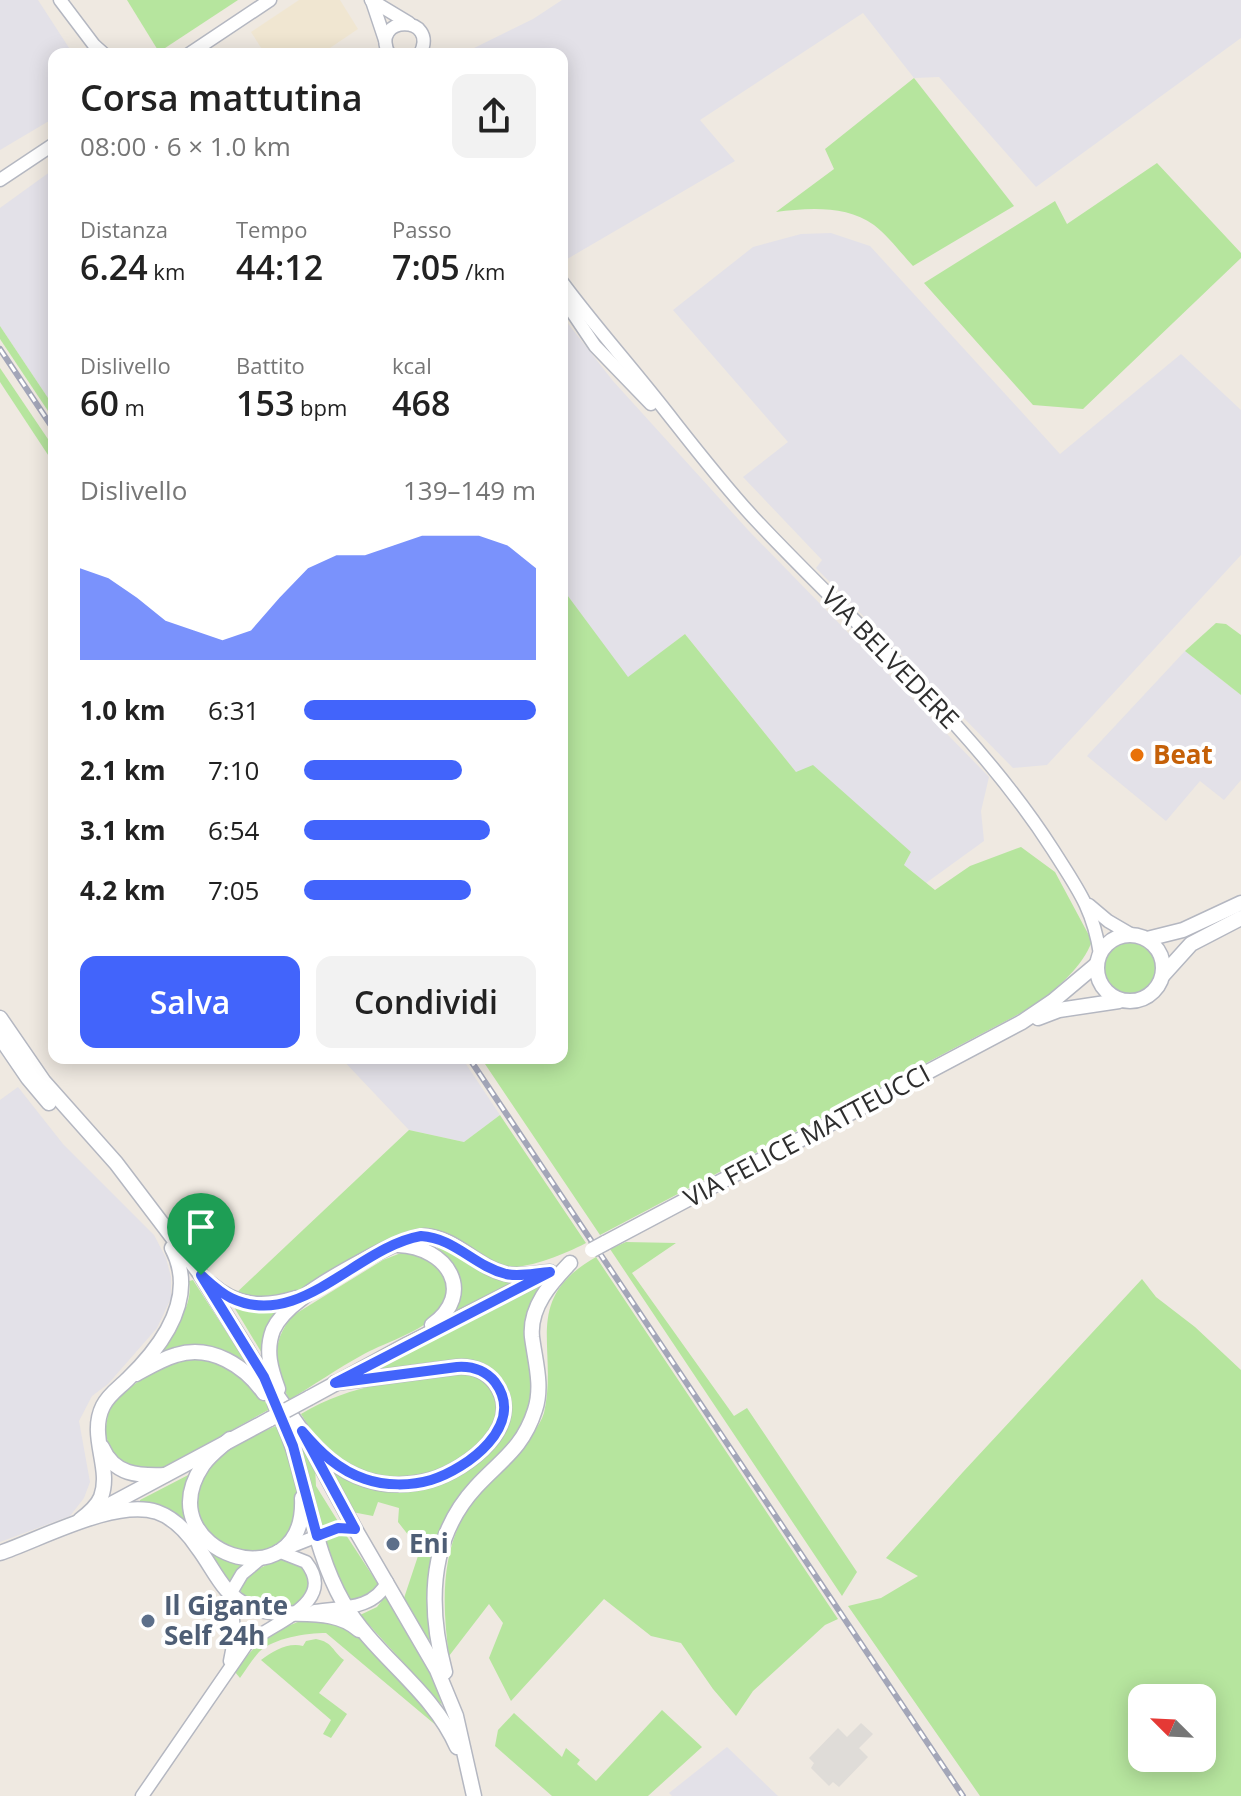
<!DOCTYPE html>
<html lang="it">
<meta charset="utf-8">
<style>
body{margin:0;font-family:"Open Sans",sans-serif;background:#f2f2f2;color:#222;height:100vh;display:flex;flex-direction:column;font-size:30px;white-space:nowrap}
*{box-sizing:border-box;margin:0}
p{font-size:26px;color:#767676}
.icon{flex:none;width:44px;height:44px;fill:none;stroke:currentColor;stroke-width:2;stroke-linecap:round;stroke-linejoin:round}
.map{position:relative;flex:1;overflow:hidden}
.details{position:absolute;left:48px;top:48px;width:520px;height:1016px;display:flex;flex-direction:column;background:#fff;border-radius:16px;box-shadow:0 4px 20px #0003}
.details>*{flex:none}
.needle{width:52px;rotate:294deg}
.tools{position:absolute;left:1128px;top:1684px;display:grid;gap:16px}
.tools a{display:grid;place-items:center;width:88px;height:88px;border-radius:16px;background:#fff;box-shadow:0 4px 20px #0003;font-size:40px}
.pin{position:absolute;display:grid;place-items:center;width:68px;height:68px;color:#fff;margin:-82px -34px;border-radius:50% 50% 50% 0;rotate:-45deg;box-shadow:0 0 8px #0007}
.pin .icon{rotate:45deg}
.round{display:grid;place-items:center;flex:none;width:84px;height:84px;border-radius:16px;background:#f2f2f2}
.headline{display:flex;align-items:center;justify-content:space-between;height:136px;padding:0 32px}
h1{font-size:36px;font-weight:600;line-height:60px}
.stats{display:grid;grid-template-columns:repeat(3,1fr);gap:12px;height:136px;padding:8px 32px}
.stats div{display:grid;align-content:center}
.stats b{font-size:34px;font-weight:600}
.stats small{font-size:22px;font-weight:400}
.stats p{font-size:22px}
.chart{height:224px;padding:16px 32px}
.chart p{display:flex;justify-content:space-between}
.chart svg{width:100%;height:144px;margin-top:8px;fill:#4264fb;opacity:.7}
.button{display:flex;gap:16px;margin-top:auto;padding:16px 32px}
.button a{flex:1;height:92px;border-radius:16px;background:#4264fb;color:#fff;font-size:32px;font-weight:600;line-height:92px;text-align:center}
.button a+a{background:#f2f2f2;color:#222}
ul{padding:0 32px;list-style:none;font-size:26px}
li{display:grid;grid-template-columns:128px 96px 1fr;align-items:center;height:60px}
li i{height:20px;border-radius:10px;background:#4264fb}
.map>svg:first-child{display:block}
</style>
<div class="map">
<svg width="1241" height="1796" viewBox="0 0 1241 1796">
<rect width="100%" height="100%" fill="#efe9e1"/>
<g fill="#e3e1e8">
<polygon points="0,0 38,0 73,54 54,54 54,118 0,150"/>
<polygon points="562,0 1241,0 1241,38 1036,187 939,77 914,78 863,13 700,120 735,161 562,262 562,54 462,54 533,19"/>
<polygon points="54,169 54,407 0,326 0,208"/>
<polygon points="831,233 870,246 1060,454 1181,354 1241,410 1241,555 1047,765 1013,768 816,568 822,560 743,477 788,442 673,310 753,247 801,234"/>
<polygon points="562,316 613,381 749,531 989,777 981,811 984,841 926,883 904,865 911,852 796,772 685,634 628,678 562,588"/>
<polygon points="1185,651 1241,695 1241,780 1224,800 1200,781 1166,821 1087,756"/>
<polygon points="341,1058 462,1058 500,1115 464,1142 409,1130"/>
<polygon points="18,1087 63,1144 154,1235 166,1258 171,1277 171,1298 157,1328 108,1384 92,1396 79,1421 90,1482 84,1498 70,1516 0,1542 0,1100"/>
<polygon points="727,1747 778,1796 672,1796 669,1793"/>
</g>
<polygon fill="#f0e6d1" points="299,0 340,0 358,29 321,54 265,54 251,32"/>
<g fill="#b6e59e" fill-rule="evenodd">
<polygon points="127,0 238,0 159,52"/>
<path d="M 914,78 L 1014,206 L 913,266 C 901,253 888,236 874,225 C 846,205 808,208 776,212 L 834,169 L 825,149 Z"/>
<polygon points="1157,163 1241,253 1241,258 1083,409 1033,405 924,283 1055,201 1067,224"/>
<polygon points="0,326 54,407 54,420 0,339"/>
<polygon points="0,368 54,448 54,464 0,382"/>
<path d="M 562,588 L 628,677 L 685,634 L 796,772 L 813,765 L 911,852 L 904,865 L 935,890 L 970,866 L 1021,847 L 1055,872 L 1092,941 C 1082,968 1059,985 1038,1004 L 600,1235 L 481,1058 L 562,1058 Z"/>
<polygon points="1216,623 1226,624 1241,635 1241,695 1185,651"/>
<circle cx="1130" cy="967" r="27"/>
<path d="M 500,1115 L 586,1243 C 563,1255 530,1268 504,1268 L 406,1234 L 388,1239 L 297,1292 L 275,1300 L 234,1295 L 409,1130 L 464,1142 Z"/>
<polygon points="433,1242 517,1280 450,1315 450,1263"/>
<polygon points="626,1242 676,1243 632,1273 734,1416 747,1408 857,1572 842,1596 610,1249"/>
<path d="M 406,1251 L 431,1256 C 442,1272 454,1287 443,1307 C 430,1329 386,1342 364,1354 C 338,1368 314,1385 289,1400 C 275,1367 269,1346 292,1316 L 383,1260 Z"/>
<path d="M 596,1257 L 838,1619 L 825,1625 L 753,1691 L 736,1716 L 713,1689 L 681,1643 L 651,1636 L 604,1599 L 511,1701 L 489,1658 L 503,1623 L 489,1604 L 449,1656 C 442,1603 440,1550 471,1503 C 484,1485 504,1472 517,1454 C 525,1442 540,1427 544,1413 C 559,1347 520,1300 596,1257 Z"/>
<path d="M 1142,1279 L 1156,1297 L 1195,1327 L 1241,1370 L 1241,1796 L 980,1796 L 848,1606 L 881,1598 L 918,1576 L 886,1558 L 963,1472 ZM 1142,1698 L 1202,1698 L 1202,1758 L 1142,1758 Z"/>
<path d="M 193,1280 L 245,1361 C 212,1344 197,1346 162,1353 C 169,1328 194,1312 189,1281 Z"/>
<path d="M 542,1283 L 532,1401 L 525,1424 L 499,1459 L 474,1478 L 449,1512 L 434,1545 L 428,1575 L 427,1610 L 431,1639 L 428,1640 L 404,1598 L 420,1550 L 398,1522 L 399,1508 L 378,1502 L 373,1516 L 352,1512 L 328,1466 L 402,1489 L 495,1442 L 499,1379 C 492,1371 485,1364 473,1361 C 450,1357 403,1367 377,1370 Z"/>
<polygon points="234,1307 261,1312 279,1309 263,1355"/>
<path d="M 181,1358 C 227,1359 245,1371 270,1409 L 165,1467 L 140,1469 L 126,1465 L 111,1453 L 105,1432 L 109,1409 L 122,1393 L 152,1372 Z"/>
<path d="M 462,1371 C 467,1372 476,1373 480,1376 C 484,1378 485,1382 488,1385 C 514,1417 477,1457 446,1469 C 415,1482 374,1482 345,1464 C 326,1452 312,1433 301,1414 C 353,1383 404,1380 462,1371 Z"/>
<path d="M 279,1425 C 287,1448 301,1478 298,1503 C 295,1537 269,1559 235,1549 C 230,1547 222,1546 217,1543 C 207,1536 201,1523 199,1512 C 189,1465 243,1439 279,1425 Z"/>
<polygon points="298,1437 315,1466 316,1486 339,1523 320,1530"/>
<polygon points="194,1472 191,1485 206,1548 228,1561 246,1564 229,1585 185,1527 140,1503 140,1500"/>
<polygon points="339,1533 346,1535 378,1584 368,1599 351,1600 346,1598 325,1542 328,1537"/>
<path d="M 281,1559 L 290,1559 L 304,1568 L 309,1586 C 306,1595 302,1603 293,1606 C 278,1612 244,1604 239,1588 C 250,1571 263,1566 281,1559 Z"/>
<polygon points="386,1595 432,1672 442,1705 360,1615 377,1607"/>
<path d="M 311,1618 L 327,1619 L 353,1630 L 438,1723 L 438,1727 L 326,1633 C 307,1633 273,1638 259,1652 C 252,1660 246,1670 240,1678 L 235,1672 C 257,1640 273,1629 311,1618 Z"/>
<path d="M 316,1639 C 333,1642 333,1652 344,1660 L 319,1693 L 347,1714 L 331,1738 L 323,1734 L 331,1720 L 261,1660 C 273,1651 288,1642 303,1646 L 306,1641 Z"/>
<polygon points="662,1710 702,1747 648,1796 552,1796 495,1746 498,1730 514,1713 562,1757 566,1748 580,1760 577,1764 596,1781"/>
</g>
<polygon fill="#dfdcd8" points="861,1723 873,1734 859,1748 868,1757 839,1787 833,1782 829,1786 811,1768 814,1763 809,1758 838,1728 847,1737"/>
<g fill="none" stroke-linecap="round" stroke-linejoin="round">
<defs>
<g id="tertiary">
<polyline points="60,0 94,45 104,54"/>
<polyline points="371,0 409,23"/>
<polyline points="372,1 385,40"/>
<polyline points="189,54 270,0"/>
<path d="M 389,54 C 369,15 440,14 420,54"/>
<polyline points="0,180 54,144"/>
<path d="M 562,282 C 593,324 628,363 661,405 C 691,443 720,481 753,517 C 855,626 972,724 1053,850 C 1077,888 1093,908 1100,954"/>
<polyline points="562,297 595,346 651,404"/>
<polyline points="1089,905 1108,921 1132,935"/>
<polyline points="282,1550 338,1528 355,1529"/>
<path d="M 315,1611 C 341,1607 374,1610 387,1582"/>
<path d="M 230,1661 C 236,1638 234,1618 229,1596 L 242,1574 L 260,1559"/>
<path d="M 142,1796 L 246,1645 C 270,1623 339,1604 306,1562 L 278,1551"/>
</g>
<g id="secondary">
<circle cx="1130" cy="968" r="33"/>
<polyline points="1147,939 1183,930 1241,903"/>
<polyline points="1163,975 1191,944 1241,918"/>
<polyline points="0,1018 44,1082 116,1163 201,1275 264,1377 302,1431 355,1529 437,1670 456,1716 474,1796"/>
<polyline points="1038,1018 1059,1010 1119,1001"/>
<polyline points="0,1037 28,1078 49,1103"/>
<polyline points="605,1243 1022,1022 1053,1001 1097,964"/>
<path d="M 398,1245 C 448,1247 476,1293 432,1325"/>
<path d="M 211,1284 C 237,1307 264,1308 296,1298"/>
<path d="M 136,1374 C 149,1367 162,1359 176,1355 C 211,1344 245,1366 264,1393"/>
<path d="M 278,1389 C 271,1370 265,1351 273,1330 C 279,1317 289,1308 301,1299 C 320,1283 402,1235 425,1236 C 457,1238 477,1268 507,1274 C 521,1277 536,1273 550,1272"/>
<polyline points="309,1398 408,1344 542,1276"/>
<path d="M 275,1404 C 284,1423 292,1442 297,1462 C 311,1510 318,1558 343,1602 C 374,1656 432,1689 457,1747"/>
<path d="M 230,1439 C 221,1447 210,1455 203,1465 C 144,1553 307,1606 302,1498"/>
<path d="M 102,1447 C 114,1475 138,1476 165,1475"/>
<path d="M 316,1447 C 334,1467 360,1481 386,1484 C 400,1485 416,1484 430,1480 C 466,1470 527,1426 495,1383 C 485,1370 472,1366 457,1367 L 335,1383"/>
<polyline points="102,1509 270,1419"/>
<path d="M 80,1520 C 88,1514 97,1507 101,1497 C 112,1468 88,1436 103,1406 C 109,1394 119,1388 128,1379 C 163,1345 198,1297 172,1248"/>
<path d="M 0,1553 C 41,1539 116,1498 157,1512 C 174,1518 188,1533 198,1548 C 214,1569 223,1595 248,1606 C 283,1622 329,1603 359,1630"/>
<path d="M 445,1672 C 428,1608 428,1539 476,1487 C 501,1460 523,1448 535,1410 C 543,1386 535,1361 532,1337 C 529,1307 551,1283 570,1263"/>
</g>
</defs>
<use href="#tertiary" stroke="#b4b7c1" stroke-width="15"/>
<use href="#secondary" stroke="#b4b7c1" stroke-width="17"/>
<use href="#tertiary" stroke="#fff" stroke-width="12"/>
<use href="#secondary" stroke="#fff" stroke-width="14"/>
<defs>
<g id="rail">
<polyline points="0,349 54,430"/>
<polyline points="469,1058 963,1796"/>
</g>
</defs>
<use href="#rail" stroke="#a3a6b8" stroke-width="6"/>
<use href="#rail" stroke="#fff" stroke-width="3" stroke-dasharray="9" stroke-linecap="butt"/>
<defs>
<g id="secondary-bridge">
<polyline points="592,1250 605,1243"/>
<polyline points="270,1419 309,1398"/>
</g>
</defs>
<use href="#secondary-bridge" stroke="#b4b7c1" stroke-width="17" stroke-linecap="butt"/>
<use href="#secondary-bridge" stroke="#fff" stroke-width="14"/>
</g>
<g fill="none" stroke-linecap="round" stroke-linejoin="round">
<defs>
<path id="route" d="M 421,1236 C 455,1238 474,1266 506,1274 C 520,1277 535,1273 550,1272 L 335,1383 L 457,1367 C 472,1366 485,1370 495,1382 C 527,1425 467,1469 431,1480 C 411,1486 385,1486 365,1479 C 338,1470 320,1452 302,1431 L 355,1529 L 338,1528 L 317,1536 L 293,1446 L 264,1377 L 201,1275 C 210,1283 219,1292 231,1298 C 300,1331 357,1247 421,1236 Z"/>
</defs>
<use href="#route" stroke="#fff" stroke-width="16"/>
<use href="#route" stroke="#4264fb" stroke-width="10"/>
</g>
<circle fill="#e8710a" stroke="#fff" stroke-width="3" cx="1137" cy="755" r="8"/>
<g fill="#5c6f8a" stroke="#fff" stroke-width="3">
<circle cx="393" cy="1544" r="8"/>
<circle cx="148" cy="1621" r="8"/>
</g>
<g text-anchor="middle" stroke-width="8" stroke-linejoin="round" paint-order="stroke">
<g font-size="26" fill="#2e2e2e" stroke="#fff">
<text transform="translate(890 658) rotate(46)" y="9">VIA BELVEDERE</text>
<text transform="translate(807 1136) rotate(-28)" y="9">VIA FELICE MATTEUCCI</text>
</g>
<g font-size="26" font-weight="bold" fill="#c56008" stroke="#fff" text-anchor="start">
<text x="1153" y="764">Beat</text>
</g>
<g font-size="26" font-weight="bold" fill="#4e5e75" stroke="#fff" text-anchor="start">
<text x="409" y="1553">Eni</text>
<text x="164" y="1615">Il Gigante<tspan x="164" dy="30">Self 24h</tspan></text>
</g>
</g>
</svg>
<div class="tools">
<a><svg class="needle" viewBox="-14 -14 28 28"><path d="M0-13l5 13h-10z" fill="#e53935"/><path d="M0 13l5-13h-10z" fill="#767676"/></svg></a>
</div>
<div class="pin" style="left:201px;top:1275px;background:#1e9e55"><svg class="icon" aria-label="arrive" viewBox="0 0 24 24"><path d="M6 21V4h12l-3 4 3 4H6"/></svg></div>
<section class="details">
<div class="headline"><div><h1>Corsa mattutina</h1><p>08:00 · 6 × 1.0 km</p></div><a class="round"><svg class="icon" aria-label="share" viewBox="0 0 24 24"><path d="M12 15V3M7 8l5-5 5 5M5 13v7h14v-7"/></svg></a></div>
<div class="stats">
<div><p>Distanza</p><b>6.24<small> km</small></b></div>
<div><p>Tempo</p><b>44:12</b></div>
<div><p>Passo</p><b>7:05<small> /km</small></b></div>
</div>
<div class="stats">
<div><p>Dislivello</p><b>60<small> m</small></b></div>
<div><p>Battito</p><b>153<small> bpm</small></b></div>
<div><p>kcal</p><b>468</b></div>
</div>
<div class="chart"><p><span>Dislivello</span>139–149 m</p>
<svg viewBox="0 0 160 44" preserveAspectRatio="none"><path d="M0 44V16L10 19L20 25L30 32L40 35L50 38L60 35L70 25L80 16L90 12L100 12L110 9L120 6L130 6L140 6L150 9L160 16V44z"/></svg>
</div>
<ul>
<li><b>1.0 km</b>6:31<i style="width:100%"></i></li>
<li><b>2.1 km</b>7:10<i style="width:68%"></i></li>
<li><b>3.1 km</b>6:54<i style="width:80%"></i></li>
<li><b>4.2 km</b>7:05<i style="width:72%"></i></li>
</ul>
<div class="button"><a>Salva</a><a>Condividi</a></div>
</section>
</div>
